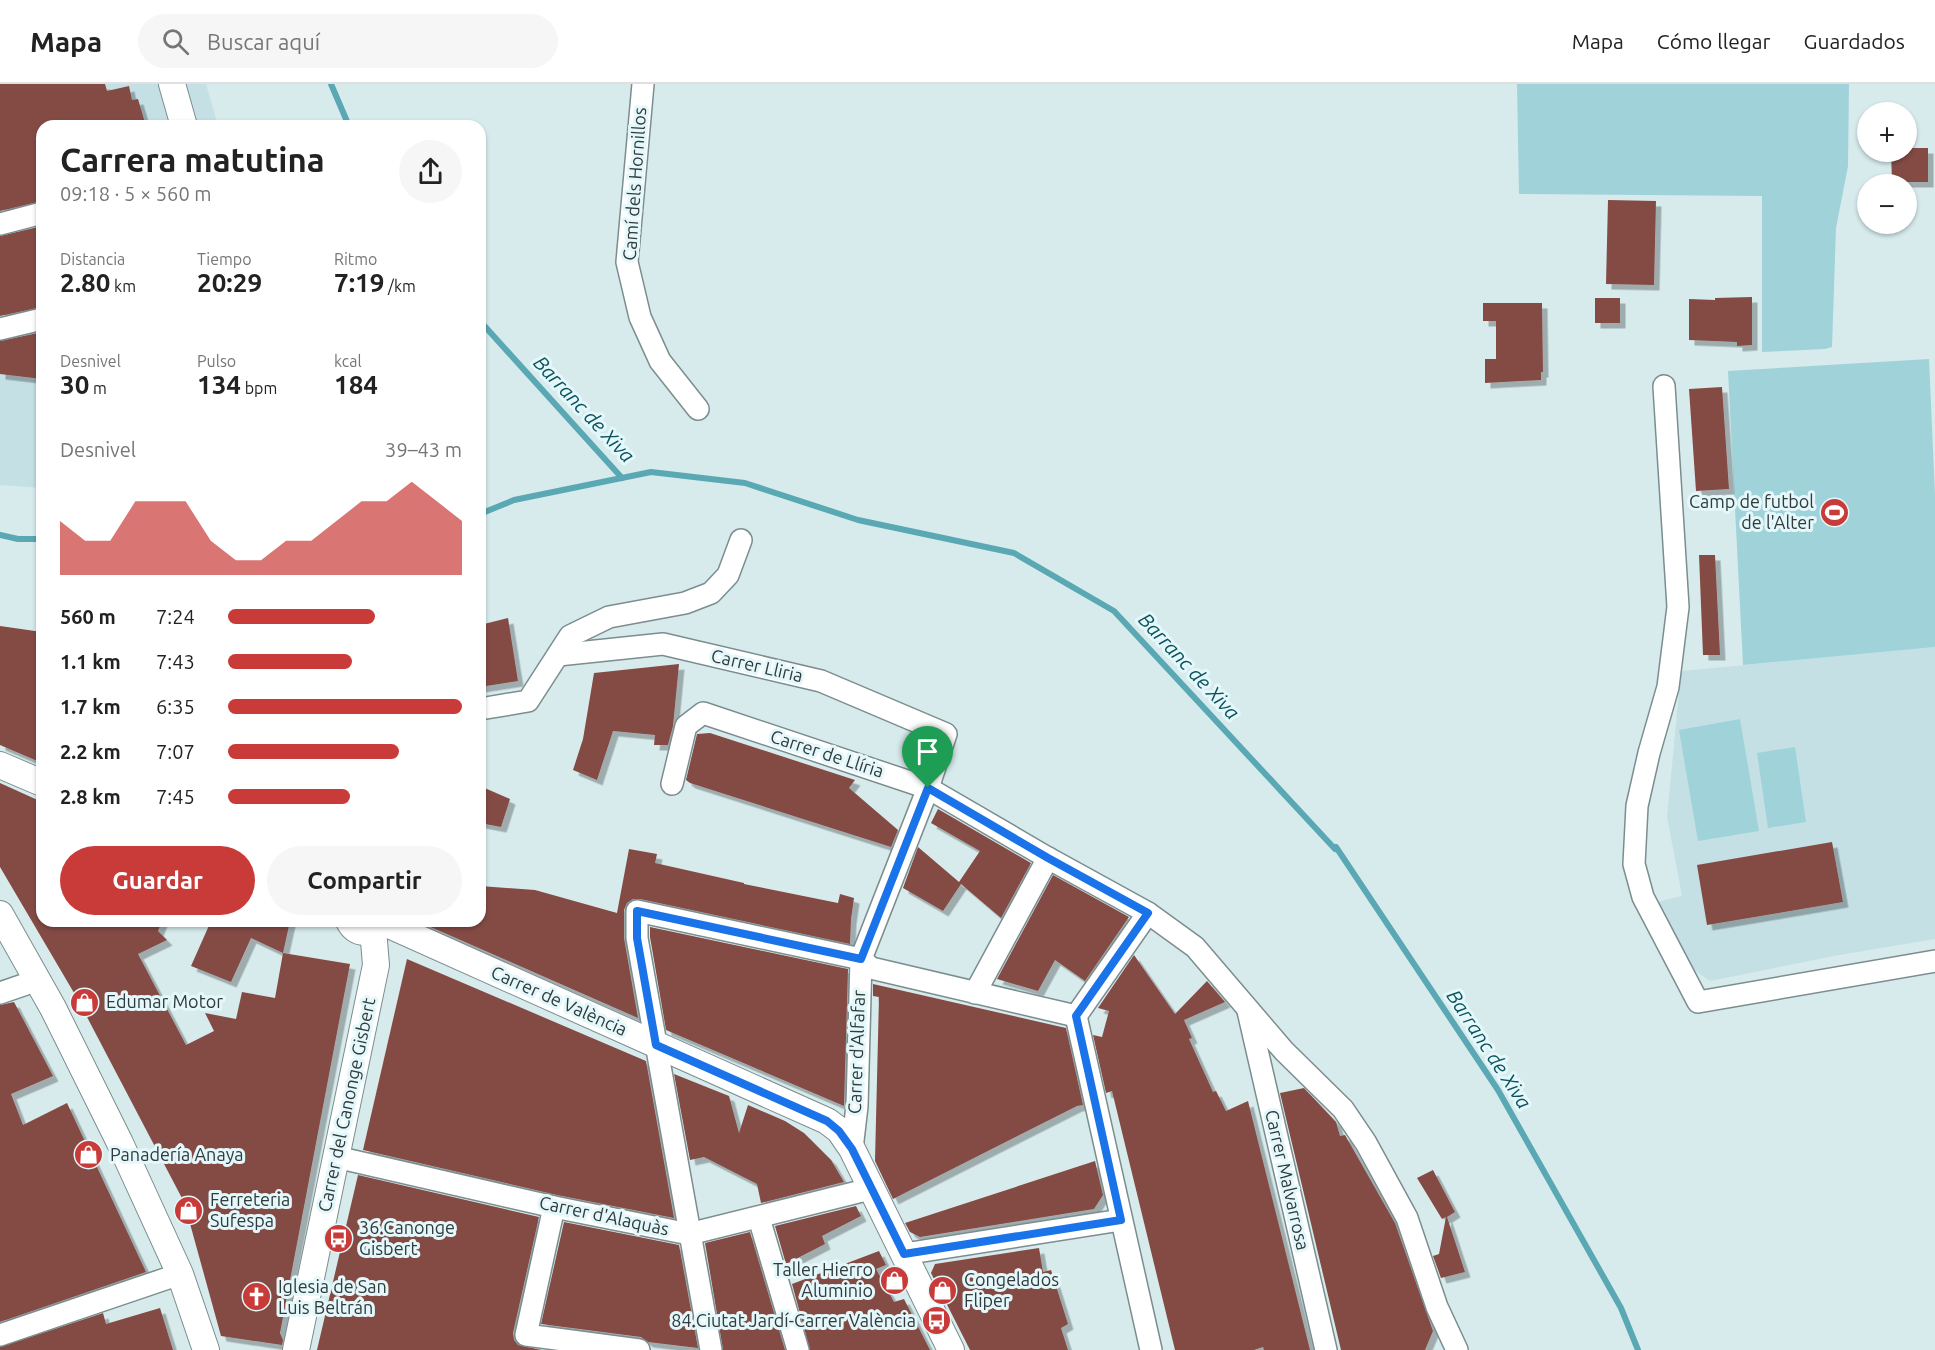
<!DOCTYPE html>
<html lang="es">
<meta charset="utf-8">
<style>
body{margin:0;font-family:Ubuntu,sans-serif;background:#f6f6f6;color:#222;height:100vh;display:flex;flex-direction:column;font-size:22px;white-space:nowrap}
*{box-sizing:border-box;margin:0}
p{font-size:20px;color:#767676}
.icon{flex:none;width:33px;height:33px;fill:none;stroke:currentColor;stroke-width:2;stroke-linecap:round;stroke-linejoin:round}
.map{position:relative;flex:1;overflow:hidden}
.sheet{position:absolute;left:36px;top:36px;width:450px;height:807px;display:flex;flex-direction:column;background:#fff;border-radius:18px;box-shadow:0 2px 4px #0004}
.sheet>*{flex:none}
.buttons{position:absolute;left:1857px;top:18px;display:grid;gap:12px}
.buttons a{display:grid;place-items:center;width:60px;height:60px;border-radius:50%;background:#fff;box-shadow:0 2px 4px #0004;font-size:30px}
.pin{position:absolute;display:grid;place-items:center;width:51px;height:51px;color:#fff;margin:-62px -26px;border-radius:50% 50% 50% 0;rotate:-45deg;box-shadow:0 0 6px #0007}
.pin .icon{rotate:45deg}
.round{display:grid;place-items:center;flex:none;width:63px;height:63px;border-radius:32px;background:#f6f6f6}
.overview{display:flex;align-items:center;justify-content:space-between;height:102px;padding:0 24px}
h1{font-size:33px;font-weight:700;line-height:45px}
.figures{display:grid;grid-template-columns:repeat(3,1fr);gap:9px;height:102px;padding:6px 24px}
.figures div{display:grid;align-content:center}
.figures b{font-size:26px;font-weight:700}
.figures small{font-size:16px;font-weight:400}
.figures p{font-size:16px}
.chart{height:168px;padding:12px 24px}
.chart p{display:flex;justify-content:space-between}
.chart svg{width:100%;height:108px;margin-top:6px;fill:#c93b38;opacity:.7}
.cta{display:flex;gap:12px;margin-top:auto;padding:12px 24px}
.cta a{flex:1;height:69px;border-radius:36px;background:#c93b38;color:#fff;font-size:24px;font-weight:700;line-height:69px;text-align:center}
.cta a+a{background:#f6f6f6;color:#222}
ul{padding:0 24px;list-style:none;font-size:20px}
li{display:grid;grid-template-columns:96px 72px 1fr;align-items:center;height:45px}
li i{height:15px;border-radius:8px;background:#c93b38}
header{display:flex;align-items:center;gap:36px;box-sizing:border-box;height:84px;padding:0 30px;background:#fff;border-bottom:2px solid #e0e0e0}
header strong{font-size:28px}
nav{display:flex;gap:33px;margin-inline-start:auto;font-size:21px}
.search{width:420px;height:54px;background:#f6f6f6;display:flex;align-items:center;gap:15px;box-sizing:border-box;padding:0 21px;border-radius:33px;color:#767676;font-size:22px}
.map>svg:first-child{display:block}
</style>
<header>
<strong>Mapa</strong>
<div class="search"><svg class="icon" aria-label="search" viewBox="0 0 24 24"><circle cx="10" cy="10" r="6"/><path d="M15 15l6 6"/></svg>Buscar aquí</div>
<nav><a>Mapa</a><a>Cómo llegar</a><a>Guardados</a></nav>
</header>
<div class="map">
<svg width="1935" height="1266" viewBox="0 0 1935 1266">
<defs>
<filter id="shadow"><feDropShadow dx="5.5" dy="5.5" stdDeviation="0" flood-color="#0004"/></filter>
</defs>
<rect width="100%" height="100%" fill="#d7ebed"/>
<g fill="#c4e0e5">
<polygon points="0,0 206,0 218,42 42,42 42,404 0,401"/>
<polygon points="1935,563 1935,855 1834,872 1710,897 1696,887 1688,883 1657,818 1682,812 1667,733 1681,587"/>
</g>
<g fill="#a0d2da">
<polygon points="1517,0 1849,0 1848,82 1836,144 1832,263 1825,265 1762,268 1762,112 1519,110"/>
<polygon points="1929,275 1935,410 1935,563 1743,581 1728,287"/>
<polygon points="1740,635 1759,747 1698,757 1679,646"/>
<polygon points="1795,663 1806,738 1768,744 1757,669"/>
</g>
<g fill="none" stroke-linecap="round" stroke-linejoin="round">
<g stroke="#5aa8b3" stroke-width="6">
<polyline points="331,0 349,42"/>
<polyline points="480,237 622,394"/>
<polyline points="480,430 514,416 651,388 745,399 858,436 1014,469 1114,527 1335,765 1336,763 1498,1006 1621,1224 1638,1266"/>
<polyline points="0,451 18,455 42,455"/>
</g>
</g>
<g fill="#844b45" filter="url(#shadow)">
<polygon points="0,0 105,0 107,7 129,2 132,16 138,15 146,42 42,42 42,117 0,127"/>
<polygon points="1906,64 1928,64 1928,98 1892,98 1891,68 1906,68"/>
<polygon points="1608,116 1656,117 1654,201 1606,200"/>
<polygon points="42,142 42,223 0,232 0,152"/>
<polygon points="1752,213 1752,261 1737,262 1737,258 1689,256 1689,215 1715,216 1715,214"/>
<rect x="1595" y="214" width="25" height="25"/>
<polygon points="1483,219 1542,219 1543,288 1541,288 1541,296 1485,299 1485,275 1496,275 1496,237 1483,237"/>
<polygon points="42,248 42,295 0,290 0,257"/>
<polygon points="1722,303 1729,405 1696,407 1689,305"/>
<polygon points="1699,471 1715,471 1720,571 1703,571"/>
<polygon points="508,534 518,597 480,603 480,541"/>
<polygon points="0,542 42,548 42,679 0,661"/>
<polygon points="679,580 673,642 668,661 654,661 655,651 613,647 597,696 573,686 583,655 594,589"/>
<polygon points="710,649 855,696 849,704 898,746 891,763 690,699 686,696 697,650"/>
<polygon points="0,699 42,718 42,837 162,837 158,847 167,856 138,870 186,961 214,947 205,929 236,935 242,908 275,914 283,869 350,880 280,1249 283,1256 282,1261 221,1252 184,1118 77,914 0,783"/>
<polygon points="480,702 510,715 501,743 480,739"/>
<polygon points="938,725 1031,779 1001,834 961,800 943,827 903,804 918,763 959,798 980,767 931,739"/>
<polygon points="1832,758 1843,818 1707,841 1697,781"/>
<polygon points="629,765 657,770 655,779 744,799 744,800 838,819 840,810 854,814 851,835 850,860 640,815 633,815 627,819 624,826 624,854 638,934 417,837 480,837 480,802 535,806 617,829"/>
<polygon points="1053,791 1129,833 1085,897 1055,876 1038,907 997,895"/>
<polygon points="211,837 290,837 283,869 251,854 231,898 191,882"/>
<polygon points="650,843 848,885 844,1022 666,946 650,853"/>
<polygon points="1134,871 1175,930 1207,897 1225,918 1184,936 1192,954 1189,955 1213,1008 1216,1007 1226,1027 1248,1017 1310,1266 1264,1266 1263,1263 1254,1266 1175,1266 1112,1007 1106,1009 1093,951 1102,953 1109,927 1098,924"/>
<polygon points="407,875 646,977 674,1134 557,1111 363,1066"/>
<polygon points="873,900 1066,944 1083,1021 1077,1022 893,1115 875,1077 879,913 873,912"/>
<polygon points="14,918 53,992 11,1010 23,1041 67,1019 146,1188 0,1238 0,921"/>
<polygon points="674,990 729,1012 739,1049 748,1021 785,1037 804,1049 831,1076 844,1098 761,1119 757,1100 704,1073 690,1076"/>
<polygon points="1304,1004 1336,1038 1340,1052 1345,1051 1395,1139 1433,1247 1425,1266 1341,1266 1280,1009"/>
<polygon points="1095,1077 1103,1111 1094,1125 920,1153 910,1148 905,1139"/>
<polygon points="1433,1086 1455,1128 1447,1133 1465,1188 1441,1194 1433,1172 1439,1170 1446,1133 1442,1135 1417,1094"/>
<polygon points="358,1091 539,1133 513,1249 514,1256 518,1261 542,1266 317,1266"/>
<polygon points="856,1122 861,1132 822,1152 825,1160 786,1180 775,1142"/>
<polygon points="564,1138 679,1161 698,1264 648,1258 641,1253 541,1240"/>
<polygon points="750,1148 785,1266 723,1266 705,1159"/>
<polygon points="1039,1164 1043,1188 1051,1186 1068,1240 1061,1244 1068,1266 970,1266 931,1189 935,1180"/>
<polygon points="879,1167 886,1181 876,1185 894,1218 904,1215 930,1266 810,1266 792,1200"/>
<polygon points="160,1224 173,1266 0,1266 0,1263 103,1229 106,1240"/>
</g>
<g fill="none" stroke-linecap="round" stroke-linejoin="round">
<defs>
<g id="minor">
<polyline points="643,0 627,178 640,233 660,277 698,325"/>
<polyline points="0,140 42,129"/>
<polyline points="0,245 42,235"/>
<polyline points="1664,302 1678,523 1668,603 1649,669 1637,722 1634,780 1643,813 1698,918 1935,877"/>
<polyline points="558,571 663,560 821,597 946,650 928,704 861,875 857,1022 852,1065"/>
<polyline points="480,625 528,617 570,552 609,533 685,519 711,509 728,491 741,456"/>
<polyline points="672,700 686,642 703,629 928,704 1048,774 1148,829 1195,863 1284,967 1343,1025 1366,1059 1407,1134 1437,1223 1457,1266"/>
<polyline points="0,909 38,896"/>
<polyline points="975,909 1048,774"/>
<polyline points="1248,927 1326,1266"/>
<polyline points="1076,932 1151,1266"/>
<polyline points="1076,932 1148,829"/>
<polyline points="336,1073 554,1123 689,1150 870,1105"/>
<polyline points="554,1123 526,1251 639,1266"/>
<polyline points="759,1134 798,1266"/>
<polyline points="904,1170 1121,1136"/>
<polyline points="0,1251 180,1190"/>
<polyline points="711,1266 637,854 637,827 861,875 871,884 1076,932"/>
</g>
<g id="tertiary">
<polyline points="172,0 184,42"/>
<polyline points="0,681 42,699"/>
<polyline points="0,830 53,924 120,1059 180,1190 206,1266"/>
<path d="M 349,837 C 356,852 372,851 380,837"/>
<polyline points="380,837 827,1037 839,1046 852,1065 951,1266"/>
<polyline points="296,1266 376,881 373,845"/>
</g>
</defs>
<use href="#minor" stroke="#7b8d8f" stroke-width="24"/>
<use href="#tertiary" stroke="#7b8d8f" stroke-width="28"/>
<use href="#minor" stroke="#fff" stroke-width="21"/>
<use href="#tertiary" stroke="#fff" stroke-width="26"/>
</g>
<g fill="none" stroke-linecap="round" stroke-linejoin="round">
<defs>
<polygon id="route" points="928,704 1048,774 1148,829 1076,932 1121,1136 904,1170 852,1065 839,1047 827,1037 656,961 637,854 637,827 861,875"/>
</defs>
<use href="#route" stroke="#fff" stroke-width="12"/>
<use href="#route" stroke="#1a73e8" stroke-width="8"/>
</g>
<defs>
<symbol id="stadium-disc" viewBox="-11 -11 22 22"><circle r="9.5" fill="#c93b38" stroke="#e4f8fb"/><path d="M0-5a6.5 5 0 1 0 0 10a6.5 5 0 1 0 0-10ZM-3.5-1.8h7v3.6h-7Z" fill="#fff"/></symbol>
<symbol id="shop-disc" viewBox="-11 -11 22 22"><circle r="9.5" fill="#c93b38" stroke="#e4f8fb"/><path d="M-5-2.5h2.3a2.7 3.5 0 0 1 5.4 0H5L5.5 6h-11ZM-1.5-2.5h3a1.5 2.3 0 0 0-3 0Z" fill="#fff"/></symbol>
<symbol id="bus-disc" viewBox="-11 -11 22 22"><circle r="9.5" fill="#c93b38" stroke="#e4f8fb"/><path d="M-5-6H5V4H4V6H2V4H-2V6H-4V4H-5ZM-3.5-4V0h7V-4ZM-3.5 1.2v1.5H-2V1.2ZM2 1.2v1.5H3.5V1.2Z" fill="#fff"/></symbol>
<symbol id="church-disc" viewBox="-11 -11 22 22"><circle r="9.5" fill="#c93b38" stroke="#e4f8fb"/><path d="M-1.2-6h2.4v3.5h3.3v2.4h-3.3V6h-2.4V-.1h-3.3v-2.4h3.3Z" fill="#fff"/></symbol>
</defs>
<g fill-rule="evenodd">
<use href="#stadium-disc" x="1818" y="412" width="33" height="33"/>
<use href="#shop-disc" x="68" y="902" width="33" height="33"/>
<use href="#shop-disc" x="72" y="1054" width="33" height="33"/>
<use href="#shop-disc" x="172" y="1110" width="33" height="33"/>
<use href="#bus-disc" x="322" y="1138" width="33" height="33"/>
<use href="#shop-disc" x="878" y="1180" width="33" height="33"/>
<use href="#shop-disc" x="926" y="1190" width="33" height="33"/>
<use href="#church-disc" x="240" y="1196" width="33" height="33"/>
<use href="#bus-disc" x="920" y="1220" width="33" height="33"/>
</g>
<g text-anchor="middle" stroke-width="6" stroke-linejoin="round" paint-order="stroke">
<g font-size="18" fill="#323a3b" stroke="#e4f8fb">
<text transform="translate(635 100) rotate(-86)" y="6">Camí dels Hornillos</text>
<text transform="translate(757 582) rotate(13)" y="6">Carrer Lliria</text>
<text transform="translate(827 670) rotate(18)" y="6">Carrer de Llíria</text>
<text transform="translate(559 917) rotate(24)" y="6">Carrer de València</text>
<text transform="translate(857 968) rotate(-88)" y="6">Carrer d'Alfafar</text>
<text transform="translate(347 1021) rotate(-78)" y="6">Carrer del Canonge Gisbert</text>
<text transform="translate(1287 1096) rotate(77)" y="6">Carrer Malvarrosa</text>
<text transform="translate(604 1132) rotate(12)" y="6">Carrer d'Alaquàs</text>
</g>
<g font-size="18" fill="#323a3b" stroke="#e4f8fb" text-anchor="start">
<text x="1814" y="424" text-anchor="end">Camp de futbol<tspan x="1814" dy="21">de l'Alter</tspan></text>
<text x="106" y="924">Edumar Motor</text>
<text x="110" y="1077">Panadería Anaya</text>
<text x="210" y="1122">Ferreteria<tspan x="210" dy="21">Sufespa</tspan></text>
<text x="359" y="1150">36.Canonge<tspan x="359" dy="21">Gisbert</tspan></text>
<text x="873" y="1192" text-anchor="end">Taller Hierro<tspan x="873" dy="21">Aluminio</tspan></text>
<text x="964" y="1202">Congelados<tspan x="964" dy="21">Fliper</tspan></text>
<text x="278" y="1209">Iglesia de San<tspan x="278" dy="21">Luis Beltrán</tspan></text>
<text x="916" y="1243" text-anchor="end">84.Ciutat Jardí-Carrer València</text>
</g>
<g font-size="20" font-style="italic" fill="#0c525b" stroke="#e4f8fb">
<text transform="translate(584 325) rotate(47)" y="7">Barranc de Xiva</text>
<text transform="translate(1189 582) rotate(47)" y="7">Barranc de Xiva</text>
<text transform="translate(1489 965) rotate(57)" y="7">Barranc de Xiva</text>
</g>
</g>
</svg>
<div class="buttons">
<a>+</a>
<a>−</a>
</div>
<div class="pin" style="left:928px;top:704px;background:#1e9e55"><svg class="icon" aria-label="arrive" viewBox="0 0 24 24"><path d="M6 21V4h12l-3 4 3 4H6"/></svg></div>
<section class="sheet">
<div class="overview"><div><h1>Carrera matutina</h1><p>09:18 · 5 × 560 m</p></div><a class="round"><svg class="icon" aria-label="share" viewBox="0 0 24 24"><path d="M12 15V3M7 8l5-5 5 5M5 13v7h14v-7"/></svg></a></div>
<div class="figures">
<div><p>Distancia</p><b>2.80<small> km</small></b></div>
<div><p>Tiempo</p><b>20:29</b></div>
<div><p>Ritmo</p><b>7:19<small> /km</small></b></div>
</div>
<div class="figures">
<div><p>Desnivel</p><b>30<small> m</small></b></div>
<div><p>Pulso</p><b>134<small> bpm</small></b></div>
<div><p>kcal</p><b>184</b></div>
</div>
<div class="chart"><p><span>Desnivel</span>39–43 m</p>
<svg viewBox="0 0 160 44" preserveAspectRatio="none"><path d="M0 44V22L10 30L20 30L30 14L40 14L50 14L60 30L70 38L80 38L90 30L100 30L110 22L120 14L130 14L140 6L150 14L160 22V44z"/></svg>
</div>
<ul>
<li><b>560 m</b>7:24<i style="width:63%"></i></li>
<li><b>1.1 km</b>7:43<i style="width:53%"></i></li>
<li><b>1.7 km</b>6:35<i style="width:100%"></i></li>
<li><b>2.2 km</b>7:07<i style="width:73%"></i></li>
<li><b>2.8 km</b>7:45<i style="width:52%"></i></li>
</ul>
<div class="cta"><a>Guardar</a><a>Compartir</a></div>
</section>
</div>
